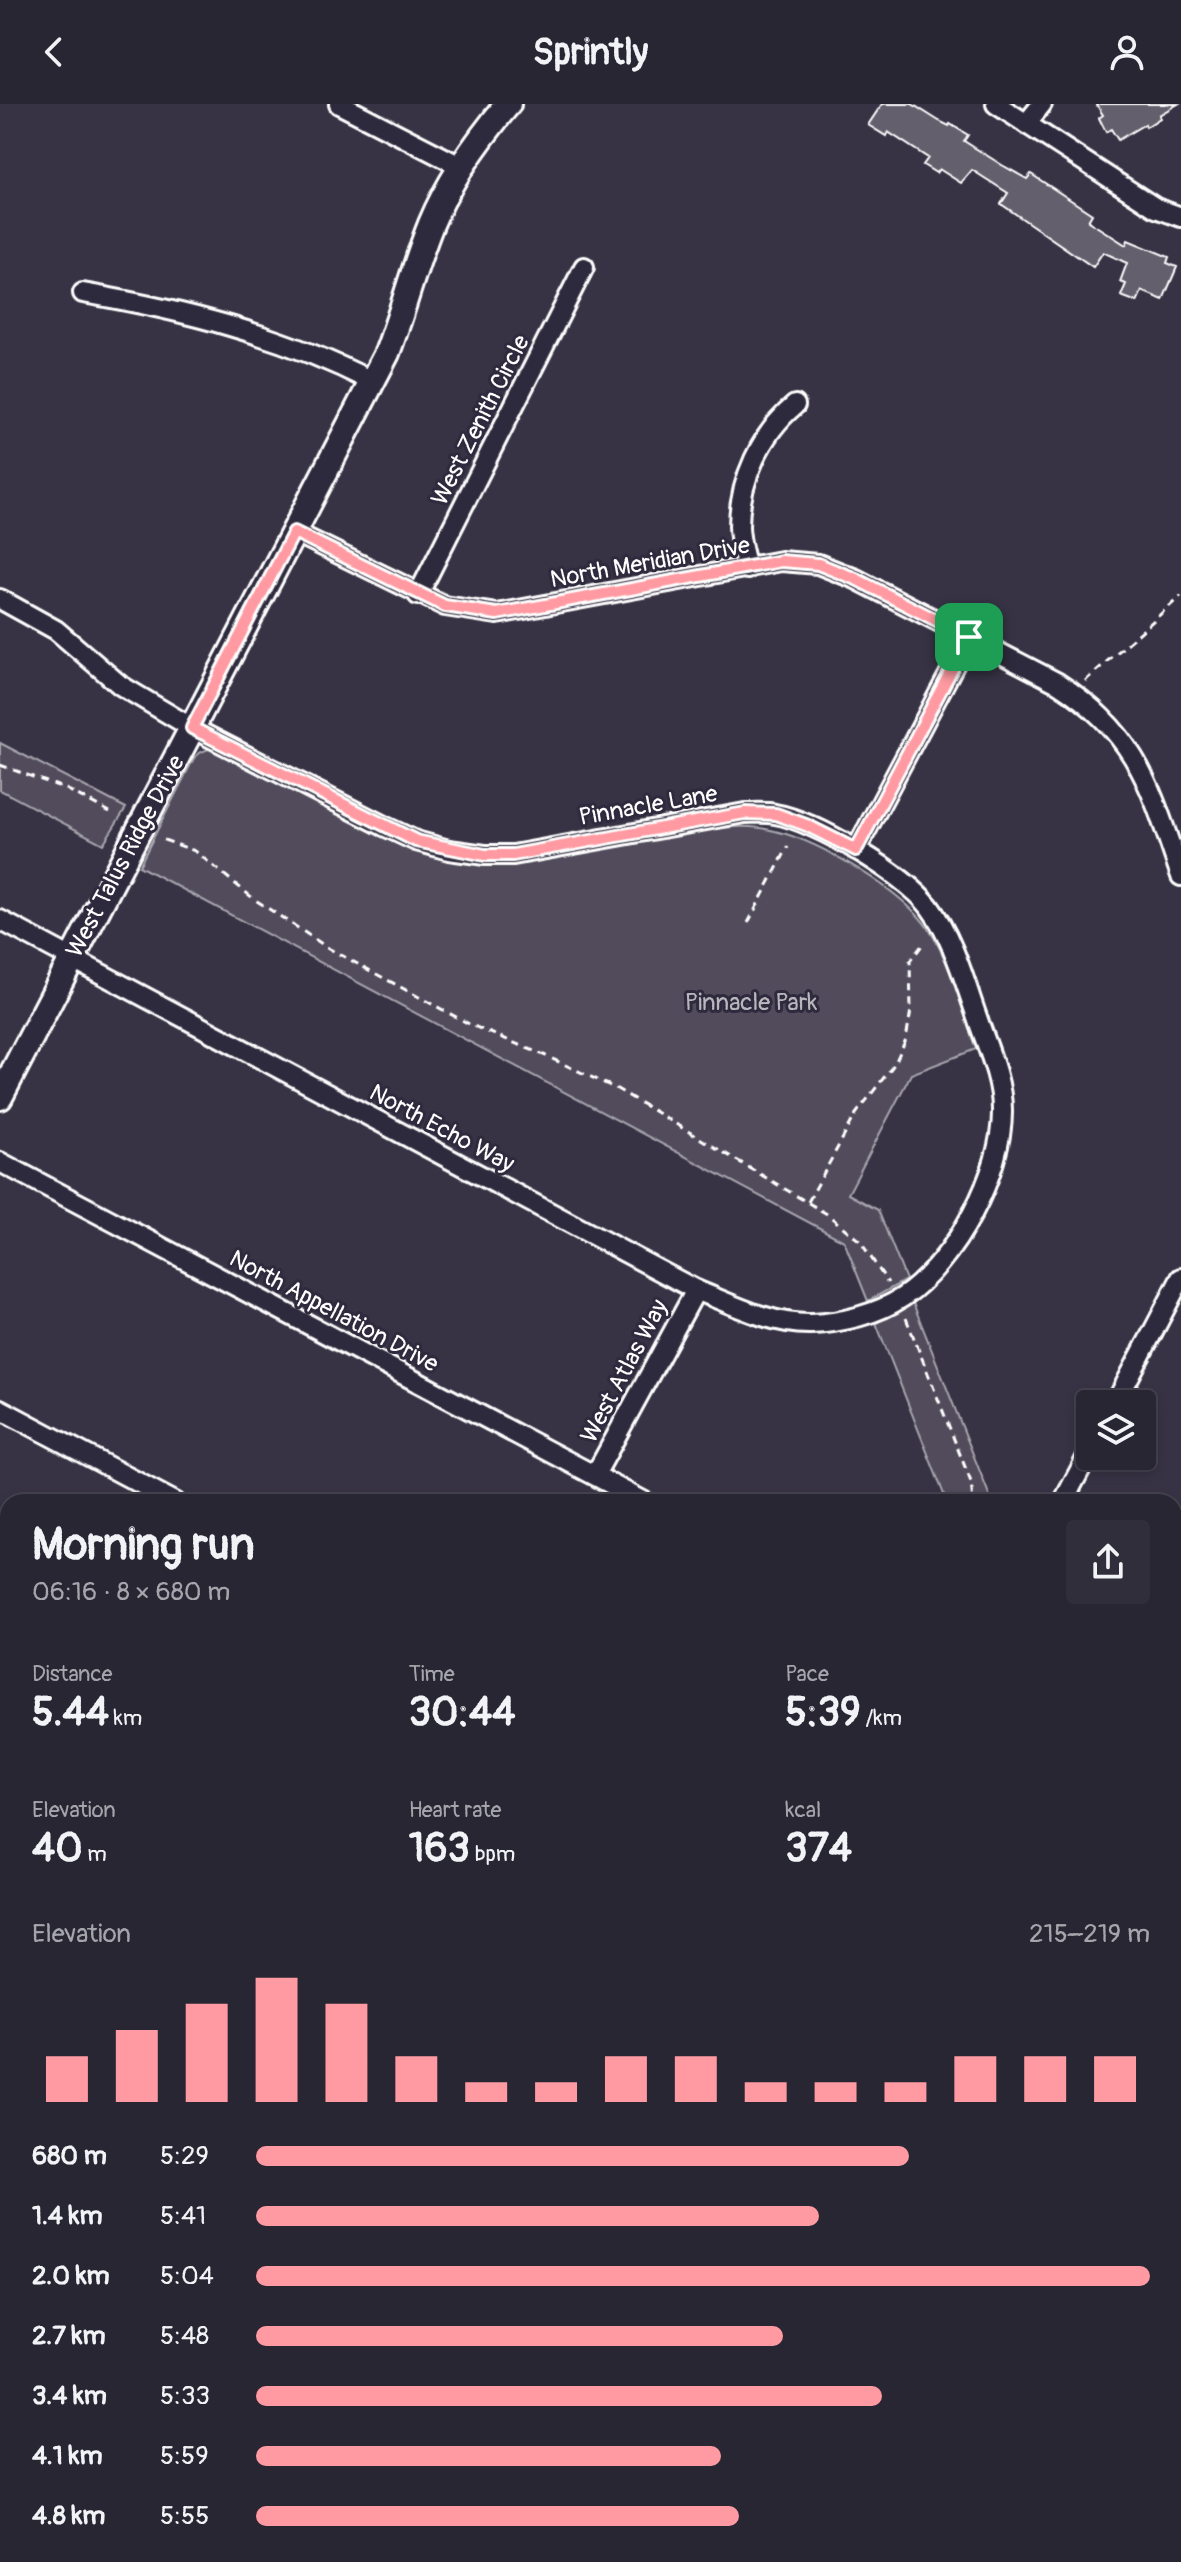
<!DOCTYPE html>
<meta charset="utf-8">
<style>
body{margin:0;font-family:Pangolin,sans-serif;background:#312e3c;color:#f1f3f6;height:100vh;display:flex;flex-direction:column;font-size:30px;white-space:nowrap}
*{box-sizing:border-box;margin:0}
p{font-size:26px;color:#a5a5ac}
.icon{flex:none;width:44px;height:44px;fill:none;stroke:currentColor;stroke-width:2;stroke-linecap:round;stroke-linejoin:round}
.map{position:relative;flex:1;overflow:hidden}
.details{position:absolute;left:0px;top:1390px;width:1182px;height:1068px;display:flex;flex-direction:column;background:#292634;border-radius:24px 24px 0 0;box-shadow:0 4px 12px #0003,0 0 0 2px #45434f}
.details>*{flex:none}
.controls{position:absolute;left:1076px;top:1286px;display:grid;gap:16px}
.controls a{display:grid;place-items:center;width:80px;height:80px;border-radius:8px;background:#292634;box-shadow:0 4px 12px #0003,0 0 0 2px #45434f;font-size:40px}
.pin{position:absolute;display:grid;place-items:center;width:68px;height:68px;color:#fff;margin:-34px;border-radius:16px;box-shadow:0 4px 12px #0006}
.round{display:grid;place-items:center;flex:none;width:84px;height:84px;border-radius:8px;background:#312e3c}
.headline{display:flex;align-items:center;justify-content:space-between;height:136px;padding:0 32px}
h1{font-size:44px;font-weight:700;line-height:60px}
.figures{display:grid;grid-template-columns:repeat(3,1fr);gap:12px;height:136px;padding:8px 32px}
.figures div{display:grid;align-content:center}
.figures b{font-size:40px;font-weight:700}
.figures small{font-size:22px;font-weight:400}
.figures p{font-size:22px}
.chart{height:224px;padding:16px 32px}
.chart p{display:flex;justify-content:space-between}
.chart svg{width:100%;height:144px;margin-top:8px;stroke:#ff9aa2;stroke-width:6}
ul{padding:0 32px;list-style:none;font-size:26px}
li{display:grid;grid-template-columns:128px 96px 1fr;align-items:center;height:60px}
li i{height:20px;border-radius:10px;background:#ff9aa2}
header{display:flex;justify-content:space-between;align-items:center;height:104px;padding:0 32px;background:#292634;font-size:36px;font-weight:700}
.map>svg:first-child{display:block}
</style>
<header><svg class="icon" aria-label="back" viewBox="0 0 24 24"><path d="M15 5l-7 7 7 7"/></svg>Sprintly<svg class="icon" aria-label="person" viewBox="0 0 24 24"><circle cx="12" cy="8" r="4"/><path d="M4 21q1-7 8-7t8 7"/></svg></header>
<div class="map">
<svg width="1181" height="2458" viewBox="0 0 1181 2458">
<rect width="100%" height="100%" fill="#373345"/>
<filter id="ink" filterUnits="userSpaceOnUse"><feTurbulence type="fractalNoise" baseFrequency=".0125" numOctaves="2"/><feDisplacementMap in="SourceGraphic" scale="16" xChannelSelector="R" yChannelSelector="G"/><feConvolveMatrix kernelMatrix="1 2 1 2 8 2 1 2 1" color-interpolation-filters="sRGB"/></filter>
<g filter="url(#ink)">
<g fill="#514c5c" stroke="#a8a6ae" stroke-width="2">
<polygon points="0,639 126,704 103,740 0,686"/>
<path d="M 211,644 L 223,646 C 300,688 399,755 488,760 C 516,762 544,756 572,751 C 617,742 663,733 709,726 C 729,722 755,721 775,727 C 821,738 904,787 930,827 C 952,862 962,906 976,945 L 911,970 L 848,1090 L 878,1106 L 906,1176 L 868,1197 L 844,1137 L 139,762 L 194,654 L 201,648 Z"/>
<polygon points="913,1199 992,1398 947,1398 876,1219"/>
<polygon points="0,2258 8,2259 8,2385 0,2381"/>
<polygon points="129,2450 538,2450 544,2458 144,2458"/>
</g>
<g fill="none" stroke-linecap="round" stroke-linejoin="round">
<polyline stroke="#76737f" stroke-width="20" points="1174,1702 1181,1707"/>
</g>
<g fill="#635f6d" stroke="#fff" stroke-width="2">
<polygon points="882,0 912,0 939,17 949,22 950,20 968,31 964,37 1002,61 1027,75 1031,70 1092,110 1088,117 1126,141 1128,136 1169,153 1167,159 1177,163 1163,196 1142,187 1137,198 1121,192 1126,180 1120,178 1127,159 1103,148 1093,163 1001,100 1008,89 972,66 961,79 939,65 936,69 923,61 928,54 888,28 886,32 868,21"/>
<polygon points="1096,0 1178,0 1159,11 1160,14 1146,23 1145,20 1118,36 1111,25 1106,28 1099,14 1103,11"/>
</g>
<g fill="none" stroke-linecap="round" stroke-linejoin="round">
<defs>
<g id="street">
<polyline points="339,0 462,63"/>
<polyline points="996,0 1156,104 1181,113"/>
<polyline points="1026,20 1042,0"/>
<path d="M 83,189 C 182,206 281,231 371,277"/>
<path d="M 294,428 L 445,502 L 497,510 L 781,457 L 818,460 L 856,475 L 1058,579 C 1139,631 1151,686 1181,772"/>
<path d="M 747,465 C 744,451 739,436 739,422 C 739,377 761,329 795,301"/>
<polyline points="418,491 584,163"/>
<path d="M 0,495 L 56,526 L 120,581 L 192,624 L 384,722 L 416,737 L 449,746 L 485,751 L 513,751 L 745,709 C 755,709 766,708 775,710 C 816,717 904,770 929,802 C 953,834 964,876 977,913 C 987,943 1002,974 1002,1006 C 1003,1068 955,1158 903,1193 C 878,1210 841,1219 811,1220 C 772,1221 731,1200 696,1186 L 0,816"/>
<polyline points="856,746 969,533"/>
<polyline points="0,1058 645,1398"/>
<polyline points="1115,1300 1181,1174"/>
<polyline points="0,1305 175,1398"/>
<polyline points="595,1371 696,1186"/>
<polyline points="1063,1398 1090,1347"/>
<polyline points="0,1659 8,1685"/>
<polyline points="0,1728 8,1726"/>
<polyline points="1174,1932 1181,1936"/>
<polyline points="0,2146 8,2145"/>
<polyline points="1174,2180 1181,2184"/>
<polyline points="576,2450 582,2458"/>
<polyline points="850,2450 856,2458"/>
<polyline points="910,2458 918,2450"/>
</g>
<g id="secondary">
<path d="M 0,993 L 387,249 C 403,207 414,162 431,120 C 449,76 478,36 508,0"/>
<polyline points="0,2455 6,2458"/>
</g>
</defs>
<use href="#street" stroke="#fff" stroke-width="24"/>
<use href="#secondary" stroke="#fff" stroke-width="30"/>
<g stroke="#fff" stroke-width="3" stroke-dasharray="8 6" stroke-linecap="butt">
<polyline points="1085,577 1181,492"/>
<polyline points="0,661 66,685 110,708"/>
<polyline points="164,736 195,747 254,795 328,844 471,921 546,952 617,985 827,1110 860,1137 888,1179"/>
<polyline points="748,819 788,743"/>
<polyline points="808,1098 856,1010 895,959 906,935 911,906 910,857 923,840"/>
<polyline points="906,1214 971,1378 973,1398"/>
<polyline points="1174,1729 1181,1734"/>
<polyline points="336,2458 342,2450"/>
</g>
<use href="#street" stroke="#2f2a3d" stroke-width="18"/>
<use href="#secondary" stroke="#2f2a3d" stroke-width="24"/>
</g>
</g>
<g fill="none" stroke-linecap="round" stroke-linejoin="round" filter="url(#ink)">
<defs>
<polygon id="route" points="294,428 445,502 497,510 781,457 818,460 856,475 969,533 856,746 806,721 776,710 745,709 513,751 485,751 416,737 192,624"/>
</defs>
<use href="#route" stroke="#fff" stroke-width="16"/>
<use href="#route" stroke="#ff9aa2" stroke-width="10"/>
</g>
<g text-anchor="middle" stroke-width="6" stroke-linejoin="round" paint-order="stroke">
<g font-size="24" fill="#fff" stroke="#2f2a3d">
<text transform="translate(480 316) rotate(-63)" y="8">West Zenith Circle</text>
<text transform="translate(650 458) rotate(-10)" y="8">North Meridian Drive</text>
<text transform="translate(648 701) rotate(-10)" y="8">Pinnacle Lane</text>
<text transform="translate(125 752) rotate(-62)" y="8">West Talus Ridge Drive</text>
<text transform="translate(442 1024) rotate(28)" y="8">North Echo Way</text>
<text transform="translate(334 1207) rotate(28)" y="8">North Appellation Drive</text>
<text transform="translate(624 1267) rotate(-62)" y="8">West Atlas Way</text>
</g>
<g font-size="24" fill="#b9b7be" stroke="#2f2a3d">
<text x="751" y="906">Pinnacle Park</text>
</g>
</g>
</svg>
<div class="controls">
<a><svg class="icon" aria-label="layers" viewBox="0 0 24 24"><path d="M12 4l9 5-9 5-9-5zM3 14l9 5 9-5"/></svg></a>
</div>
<div class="pin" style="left:969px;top:533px;background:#1e9e55"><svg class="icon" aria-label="arrive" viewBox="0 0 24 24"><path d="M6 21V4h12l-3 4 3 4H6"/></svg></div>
<section class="details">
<div class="headline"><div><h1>Morning run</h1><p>06:16 · 8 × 680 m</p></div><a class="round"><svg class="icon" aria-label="share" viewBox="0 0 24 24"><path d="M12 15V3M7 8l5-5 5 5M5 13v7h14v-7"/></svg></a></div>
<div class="figures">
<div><p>Distance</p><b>5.44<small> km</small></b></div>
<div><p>Time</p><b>30:44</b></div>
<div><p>Pace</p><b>5:39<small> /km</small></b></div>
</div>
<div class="figures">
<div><p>Elevation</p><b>40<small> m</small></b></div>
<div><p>Heart rate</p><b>163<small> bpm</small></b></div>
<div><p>kcal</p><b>374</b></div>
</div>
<div class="chart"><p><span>Elevation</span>215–219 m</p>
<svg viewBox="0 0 160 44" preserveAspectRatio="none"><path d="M5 44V30M15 44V22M25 44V14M35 44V6M45 44V14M55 44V30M65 44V38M75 44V38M85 44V30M95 44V30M105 44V38M115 44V38M125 44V38M135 44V30M145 44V30M155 44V30"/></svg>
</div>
<ul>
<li><b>680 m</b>5:29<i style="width:73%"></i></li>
<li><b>1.4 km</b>5:41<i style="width:63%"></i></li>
<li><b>2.0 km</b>5:04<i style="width:100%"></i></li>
<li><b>2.7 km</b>5:48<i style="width:59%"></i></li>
<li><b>3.4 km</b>5:33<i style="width:70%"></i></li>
<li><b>4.1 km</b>5:59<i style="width:52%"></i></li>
<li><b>4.8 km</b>5:55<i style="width:54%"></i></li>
</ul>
</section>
</div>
